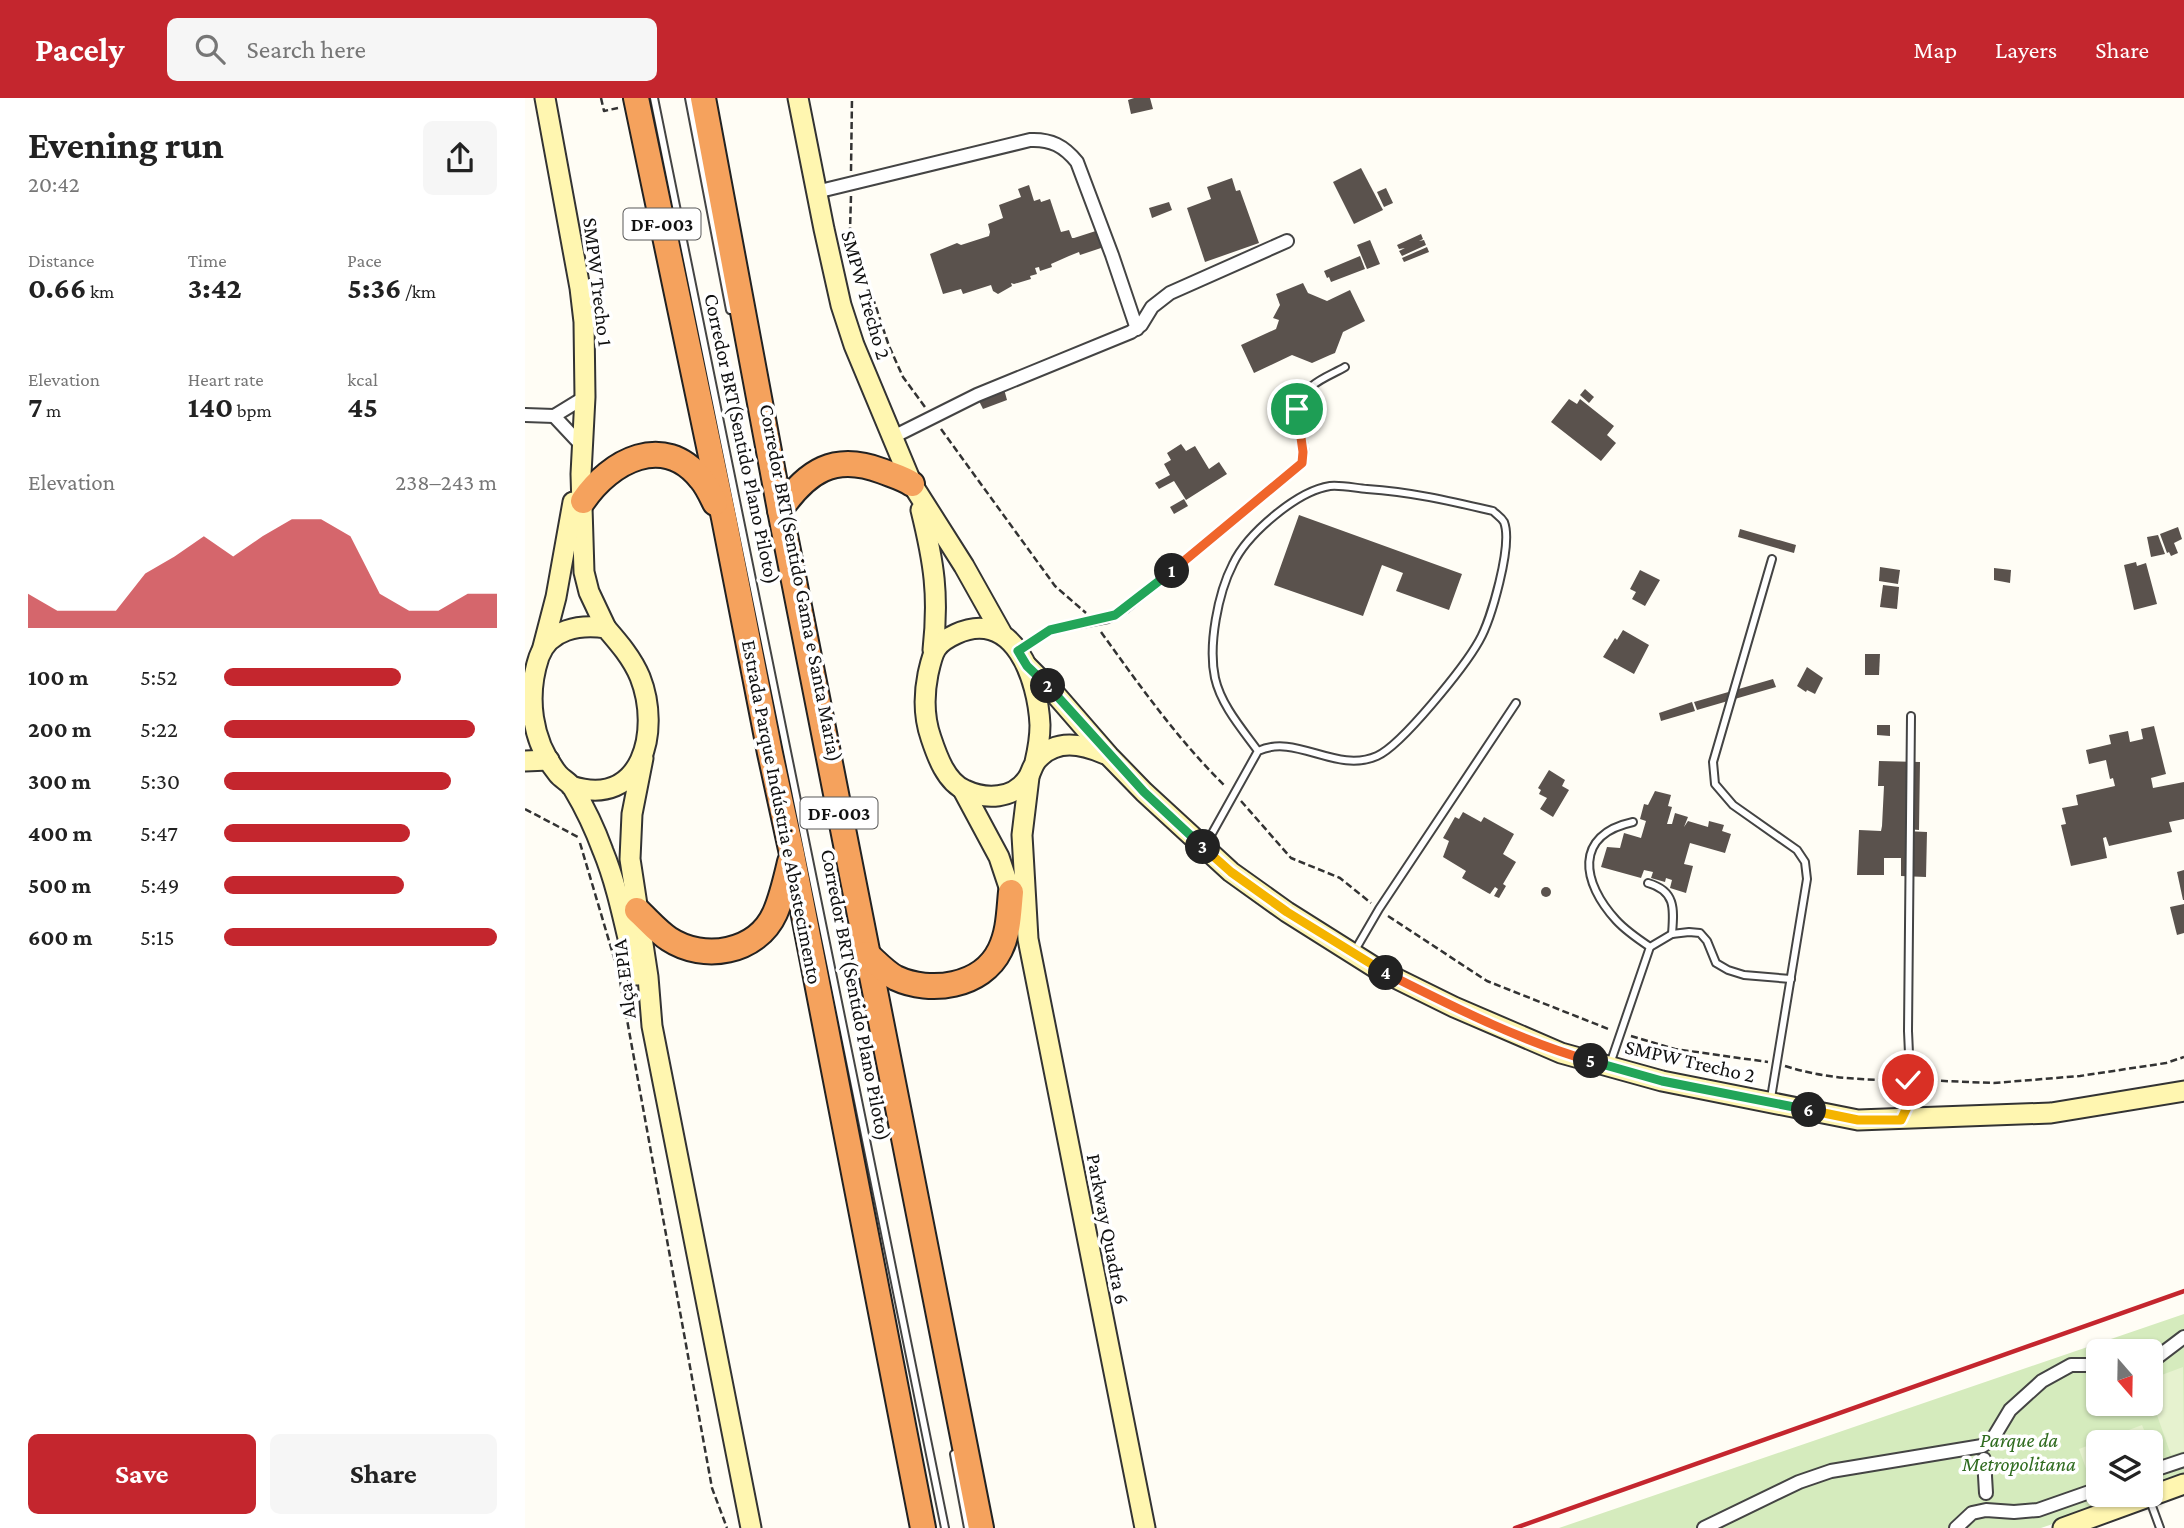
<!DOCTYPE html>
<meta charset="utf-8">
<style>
body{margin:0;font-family:"Crimson Pro",serif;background:#f6f6f6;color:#222;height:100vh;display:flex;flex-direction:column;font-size:26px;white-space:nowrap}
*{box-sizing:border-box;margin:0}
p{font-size:23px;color:#767676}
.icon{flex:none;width:38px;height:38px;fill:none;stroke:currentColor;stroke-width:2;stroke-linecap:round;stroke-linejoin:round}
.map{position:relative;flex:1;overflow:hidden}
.panel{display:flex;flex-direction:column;background:#fff;width:525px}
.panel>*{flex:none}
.needle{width:46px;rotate:160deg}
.controls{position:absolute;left:1561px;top:1241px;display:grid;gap:14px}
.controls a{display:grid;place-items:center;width:77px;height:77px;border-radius:10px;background:#fff;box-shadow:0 2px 5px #0004;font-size:35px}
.pin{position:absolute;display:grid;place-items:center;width:60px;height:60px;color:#fff;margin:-30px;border:4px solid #fff;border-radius:50%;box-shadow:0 2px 7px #0007}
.km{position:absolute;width:35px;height:35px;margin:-18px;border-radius:50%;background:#222;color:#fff;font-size:19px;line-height:35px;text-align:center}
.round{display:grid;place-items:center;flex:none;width:74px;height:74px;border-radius:10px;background:#f6f6f6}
.overview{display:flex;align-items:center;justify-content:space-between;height:119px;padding:0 28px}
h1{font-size:38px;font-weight:700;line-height:52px}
.figures{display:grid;grid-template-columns:repeat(3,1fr);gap:10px;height:119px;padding:7px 28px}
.figures div{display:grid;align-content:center}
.figures b{font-size:30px;font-weight:700}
.figures small{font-size:19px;font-weight:400}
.figures p{font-size:19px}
.chart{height:196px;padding:14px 28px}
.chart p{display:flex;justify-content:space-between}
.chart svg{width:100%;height:126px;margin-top:7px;fill:#c4262e;opacity:.7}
.action{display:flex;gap:14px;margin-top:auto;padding:14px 28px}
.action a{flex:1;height:80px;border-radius:10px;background:#c4262e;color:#fff;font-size:28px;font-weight:700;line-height:80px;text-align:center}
.action a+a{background:#f6f6f6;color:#222}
ul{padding:0 28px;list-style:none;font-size:23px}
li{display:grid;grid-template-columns:112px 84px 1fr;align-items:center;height:52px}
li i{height:18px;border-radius:9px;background:#c4262e}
header{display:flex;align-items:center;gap:42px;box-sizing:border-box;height:98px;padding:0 35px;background:#c4262e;color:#fff}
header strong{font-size:33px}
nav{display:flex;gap:38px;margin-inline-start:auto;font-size:24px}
.search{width:490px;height:63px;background:#f6f6f6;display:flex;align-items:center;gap:18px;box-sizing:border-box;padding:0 24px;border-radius:10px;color:#767676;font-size:26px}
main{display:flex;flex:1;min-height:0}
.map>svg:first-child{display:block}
</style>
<header>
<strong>Pacely</strong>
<div class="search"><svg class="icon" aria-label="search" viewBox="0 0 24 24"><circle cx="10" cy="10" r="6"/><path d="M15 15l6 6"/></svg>Search here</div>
<nav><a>Map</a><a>Layers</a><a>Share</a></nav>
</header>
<main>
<section class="panel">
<div class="overview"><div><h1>Evening run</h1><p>20:42</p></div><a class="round"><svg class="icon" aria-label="share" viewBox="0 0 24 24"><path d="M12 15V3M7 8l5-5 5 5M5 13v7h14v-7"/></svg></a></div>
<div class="figures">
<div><p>Distance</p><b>0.66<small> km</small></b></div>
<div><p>Time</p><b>3:42</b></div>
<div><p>Pace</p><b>5:36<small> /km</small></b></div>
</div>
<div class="figures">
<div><p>Elevation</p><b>7<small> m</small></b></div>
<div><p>Heart rate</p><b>140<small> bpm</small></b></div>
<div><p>kcal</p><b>45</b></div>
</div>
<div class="chart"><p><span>Elevation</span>238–243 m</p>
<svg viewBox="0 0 160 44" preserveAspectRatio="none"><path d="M0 44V32L10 38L20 38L30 38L40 25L50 19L60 12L70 19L80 12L90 6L100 6L110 12L120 32L130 38L140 38L150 32L160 32V44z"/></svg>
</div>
<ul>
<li><b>100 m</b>5:52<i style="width:65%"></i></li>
<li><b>200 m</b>5:22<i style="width:92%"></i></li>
<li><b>300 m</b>5:30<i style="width:83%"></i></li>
<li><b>400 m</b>5:47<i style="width:68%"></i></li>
<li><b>500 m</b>5:49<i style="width:66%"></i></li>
<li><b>600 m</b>5:15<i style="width:100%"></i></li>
</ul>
<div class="action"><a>Save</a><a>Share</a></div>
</section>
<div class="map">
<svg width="1659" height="1430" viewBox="0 0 1659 1430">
<rect width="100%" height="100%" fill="#fffdf5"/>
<path fill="#d5ebbd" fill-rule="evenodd" d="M 1659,1216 L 1659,1380 L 1626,1392 L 1626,1344 L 1573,1344 L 1573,1396 L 1613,1397 L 1516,1430 L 1034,1430 ZM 1573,1253 L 1626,1253 L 1626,1306 L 1573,1306 Z"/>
<g fill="#e6f2cf">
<polygon points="1658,1269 1659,1353 1646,1357 1626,1300 1626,1281"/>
<polygon points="1617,1327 1624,1344 1573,1344 1573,1385 1567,1387 1554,1351"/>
</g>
<g fill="#5a524d">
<polygon points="609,0 625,0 628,11 606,16 603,2"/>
<polygon points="836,70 858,112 829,126 808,84"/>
<polygon points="707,80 711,93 715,92 734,145 680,164 662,110 686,101 682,89"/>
<polygon points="504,87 509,103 515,101 516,104 525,101 536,134 544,132 547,140 549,140 577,131 582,148 555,157 554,154 544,158 526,166 527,169 515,173 514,169 510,170 512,176 505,178 506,181 489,186 486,185 487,188 473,196 468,193 466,187 438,196 436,191 418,196 405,156 432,145 436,147 464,138 465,134 463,126 478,120 474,107 496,99 493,91"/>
<polygon points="861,90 868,105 859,109 852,94"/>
<polygon points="644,104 647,112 627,120 624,110"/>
<polygon points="896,136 898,141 894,143 899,142 901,147 877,158 874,153 880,150 874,151 872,147"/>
<polygon points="845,142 855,166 842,171 832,147"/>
<polygon points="902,149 904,154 879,164 877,160"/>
<polygon points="835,158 840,171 806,184 804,179 802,180 799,173"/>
<polygon points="778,185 783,195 802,203 825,192 840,223 818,234 810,255 805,257 787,265 767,257 729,275 716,247 751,231 754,222 748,220 755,207 751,196"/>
<polygon points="479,291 482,302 458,311 453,301"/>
<polygon points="1060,291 1069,299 1064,305 1055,297"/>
<polygon points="1044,301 1052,306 1055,301 1089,328 1082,337 1091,345 1076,363 1026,324"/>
<polygon points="656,346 661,353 670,348 684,371 694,364 702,376 661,402 649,383 634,391 630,385 645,377 639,366 646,362 642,355"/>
<polygon points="659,401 663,408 649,416 645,409"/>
<polygon points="774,417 937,476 924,512 871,493 878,475 857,467 838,518 749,487"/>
<polygon points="1653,429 1657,441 1649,445 1653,455 1646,458 1644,454 1642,455 1635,436"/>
<polygon points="1215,431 1271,447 1269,455 1213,439"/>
<polygon points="1633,437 1640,456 1626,459 1622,439"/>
<polygon points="1611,464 1612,468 1621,465 1632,506 1609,512 1599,467"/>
<polygon points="1355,469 1375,472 1373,486 1354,483"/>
<polygon points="1469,470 1486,472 1485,485 1469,482"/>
<polygon points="1115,472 1135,482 1120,508 1107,501 1111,494 1105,491"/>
<polygon points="1358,487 1374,489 1372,511 1355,509"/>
<polygon points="1098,532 1124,547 1109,576 1078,559 1090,540 1092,542"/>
<polygon points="1340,556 1355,556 1354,577 1340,577"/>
<polygon points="1282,569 1298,580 1290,596 1282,592 1281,594 1272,588"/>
<polygon points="1248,581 1251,589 1172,612 1169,604"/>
<polygon points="1167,604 1170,613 1136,623 1134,615"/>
<polygon points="1352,627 1365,627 1365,638 1352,637"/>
<polygon points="1629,628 1641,676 1626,680 1628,690 1659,684 1659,721 1644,724 1647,734 1633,737 1584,748 1581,739 1578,740 1582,760 1546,768 1536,727 1541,726 1537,710 1553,707 1551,697 1590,688 1588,680 1585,681 1581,662 1564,666 1561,652 1586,646 1584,637 1603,633 1605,644 1618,641 1616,631"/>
<polygon points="1354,663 1395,664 1394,732 1381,731 1381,733 1402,734 1401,779 1376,778 1376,760 1359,760 1359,777 1332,777 1334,732 1356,733 1357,728 1359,688 1353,688"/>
<polygon points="1024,672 1040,682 1037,688 1044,692 1028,719 1015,711 1022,700 1014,696 1016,692 1013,690"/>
<polygon points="1130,693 1146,697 1143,708 1147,709 1142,726 1147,726 1150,715 1163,719 1159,729 1163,723 1183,729 1184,723 1199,727 1197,733 1206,736 1200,755 1165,745 1159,766 1168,768 1161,795 1145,790 1147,782 1141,780 1140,784 1126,780 1128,774 1119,772 1116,780 1076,769 1082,749 1095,750 1099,735 1116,740 1121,723 1115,721 1119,706 1123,707"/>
<polygon points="938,714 956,724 959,719 989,736 978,756 991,764 978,786 981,788 974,800 969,798 973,791 970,789 965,796 963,795 937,780 941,773 918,759 924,743 918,740 930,719 934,721"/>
<polygon points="1659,772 1659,802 1658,802 1652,774"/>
<circle cx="1021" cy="794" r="5"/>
<polygon points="1659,806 1659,835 1652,837 1645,809"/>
</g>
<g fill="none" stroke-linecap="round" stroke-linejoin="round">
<defs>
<g id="lane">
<polyline points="129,0 420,1430"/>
<polyline points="164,0 205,212"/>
<path d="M 496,551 L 525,532 L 583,521 L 601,511 L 769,373 C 772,371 775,369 777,365 C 788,342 755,313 787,288 C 796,280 810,275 820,269"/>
<path d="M 1108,724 C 1048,737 1057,785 1091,822 C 1101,833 1113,841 1125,849"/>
<path d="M 680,748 L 733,653 C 771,635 811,676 852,658 C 877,647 940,568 954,543 C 966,522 988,447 979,424 C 976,419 972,417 968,413 C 925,403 887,394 842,391 C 830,390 817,387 805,388 C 772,393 722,436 708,466 C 693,495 683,547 690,580 C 696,607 717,631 733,653"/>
<path d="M 1123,785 C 1151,793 1149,811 1147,836"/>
<polyline points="829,854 854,811 991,605"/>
<polyline points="1085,966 1125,849 1147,836 1164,834 1175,835 1182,843 1191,865 1203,872 1219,877 1266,881"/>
<polyline points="1246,1000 1282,781 1280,764 1272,752 1208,707 1190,686 1188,664 1247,461"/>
<polyline points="1378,1017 1386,1001 1383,933 1386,618"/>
<polyline points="429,1356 443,1430"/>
<polyline points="1624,1400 1635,1430"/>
</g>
<g id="street">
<path d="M 291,94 L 505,42 C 526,41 539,48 552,64 L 587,157 L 612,231"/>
<polyline points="0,317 29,318 60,299"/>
<polyline points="29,318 59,350"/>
<polyline points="366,340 452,297 606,234 616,227 627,209 645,195 762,143"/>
<polyline points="1626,1264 1659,1239"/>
<polyline points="1459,1361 1461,1395"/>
<polyline points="1626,1373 1659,1362"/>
<polyline points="1179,1430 1274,1384 1306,1373 1457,1348 1467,1342 1485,1312 1517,1283 1546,1267 1573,1267"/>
<polyline points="1431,1430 1447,1415 1461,1412 1489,1414 1513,1412 1573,1391"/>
</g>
<g id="secondary">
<polyline points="20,0 55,190 59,224 60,299 56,376 59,474 64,494 81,530"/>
<polyline points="273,0 299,131 316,207 329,247 387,386 439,468 476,534"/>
<path d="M 396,412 C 409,465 414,497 408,552"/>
<polyline points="18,549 31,499 48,404"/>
<polyline points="502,568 531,597 584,658 619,694 706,774 762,814 854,872 929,909 1036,955 1137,983 1333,1022 1526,1015 1659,993"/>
<polyline points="118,660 107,716 105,761 123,879 127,928 226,1430"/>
<polyline points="0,663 24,662"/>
<path d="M 510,664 C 513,651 515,639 515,627 C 513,582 489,509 431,536 C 409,546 408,554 403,576 C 399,596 399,620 406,640 C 412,658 421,684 440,692 C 461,702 488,701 502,681 C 506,676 507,668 512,662 C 531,640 557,646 580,656"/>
<polyline points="504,679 497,737 503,841 620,1430"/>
<path d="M 46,688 C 118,711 136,632 115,579 C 107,560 94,545 81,530 C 55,526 24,531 14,559 C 1,598 6,643 33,676 C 37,681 44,684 48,690 C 60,710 70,731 78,753 C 94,792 101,836 112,877"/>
<polyline points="438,692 474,759 490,807"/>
<polyline points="1538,1430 1659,1386"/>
</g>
<g id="highway">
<polyline points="111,0 199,420 245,655 267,756 398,1430"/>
<polyline points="178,0 255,412 456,1430"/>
<path d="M 58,403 C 85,363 139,334 176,381 C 182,388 186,397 190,405"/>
<path d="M 255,412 C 282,373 309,355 357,373 C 367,377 378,380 387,386"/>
<path d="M 112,812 C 122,821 133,834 144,841 C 179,864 232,855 250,815 C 257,799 261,781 265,764"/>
<path d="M 342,856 C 351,864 361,875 371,880 C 405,896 457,889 475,852 C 484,834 484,814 486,794"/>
</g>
</defs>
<use href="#lane" stroke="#444" stroke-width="10"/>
<use href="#street" stroke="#444" stroke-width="16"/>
<use href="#secondary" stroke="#333" stroke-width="23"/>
<use href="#highway" stroke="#222" stroke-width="28"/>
<g stroke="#333" stroke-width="2.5" stroke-dasharray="7 3.5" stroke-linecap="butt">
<polyline points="76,0 79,13 93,10"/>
<polyline points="326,73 327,0"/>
<polyline points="326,98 325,132 364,248 378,279 400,309"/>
<polyline points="416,331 530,488 561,515"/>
<path d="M 576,534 C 615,588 653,642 701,689"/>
<polyline points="716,703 766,760 815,780 846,805"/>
<polyline points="0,711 53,739"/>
<polyline points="55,745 90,863"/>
<polyline points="863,818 962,883 1086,932"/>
<polyline points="95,883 187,1390 202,1430"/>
<polyline points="1106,938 1150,951 1243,964"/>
<path d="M 1260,968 C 1297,980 1336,982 1374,982"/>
<polyline points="1395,982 1469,985 1555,978 1641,965 1659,959"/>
</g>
<use href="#lane" stroke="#fff" stroke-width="6"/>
<use href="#street" stroke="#fff" stroke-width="12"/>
<use href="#secondary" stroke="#fff6b0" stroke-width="19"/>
<use href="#highway" stroke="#f5a25d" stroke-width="24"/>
<polyline stroke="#c4262e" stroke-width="4.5" points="990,1430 1659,1193"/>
</g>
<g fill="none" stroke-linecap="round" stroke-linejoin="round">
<defs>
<polyline id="split-1" points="647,473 777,365 778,354 772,311"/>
<polyline id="split-2" points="523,588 502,568 493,553 525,532 590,517 647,473"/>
<polyline id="split-3" points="523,588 619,694 678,749"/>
<polyline id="split-4" points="678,749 706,774 762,814 861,875"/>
<path id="split-5" d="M 861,875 C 927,908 995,943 1066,963"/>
<polyline id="split-6" points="1066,963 1137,983 1284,1012"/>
<polyline id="split-7" points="1284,1012 1333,1022 1376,1022 1386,1001 1383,982"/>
</defs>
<use href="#split-1" stroke="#fff" stroke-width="14"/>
<use href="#split-2" stroke="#fff" stroke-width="14"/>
<use href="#split-3" stroke="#fff" stroke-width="14"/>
<use href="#split-4" stroke="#fff" stroke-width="14"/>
<use href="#split-5" stroke="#fff" stroke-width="14"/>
<use href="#split-6" stroke="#fff" stroke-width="14"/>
<use href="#split-7" stroke="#fff" stroke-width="14"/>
<use href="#split-1" stroke="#f0652b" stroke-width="9"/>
<use href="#split-2" stroke="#22a559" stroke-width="9"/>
<use href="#split-3" stroke="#22a559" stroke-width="9"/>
<use href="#split-4" stroke="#f5b400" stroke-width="9"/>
<use href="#split-5" stroke="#f0652b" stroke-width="9"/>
<use href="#split-6" stroke="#22a559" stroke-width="9"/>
<use href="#split-7" stroke="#f5b400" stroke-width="9"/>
</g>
<g text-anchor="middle" stroke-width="7" stroke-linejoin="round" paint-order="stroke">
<g fill="#fff" stroke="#585858" stroke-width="2">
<rect x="98.5" y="110.5" width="77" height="31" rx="5"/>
<rect x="275.5" y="699.5" width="77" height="31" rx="5"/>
</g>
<g font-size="19" font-weight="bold" fill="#111">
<text x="137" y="133">DF-003</text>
<text x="314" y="722">DF-003</text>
</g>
<g font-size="21" fill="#111" stroke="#fff">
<text transform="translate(73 184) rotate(83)" y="7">SMPW Trecho 1</text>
<text transform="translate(341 197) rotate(74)" y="7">SMPW Trecho 2</text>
<text transform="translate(217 341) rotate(78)" y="7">Corredor BRT(Sentido Plano Piloto)</text>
<text transform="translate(276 485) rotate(79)" y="7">Corredor BRT(Sentido Gama e Santa Maria)</text>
<text transform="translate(257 714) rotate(79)" y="7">Estrada Parque Indústria e Abastecimento</text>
<text transform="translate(99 881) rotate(-97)" y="7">Alça EPIA</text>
<text transform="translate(331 897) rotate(79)" y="7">Corredor BRT(Sentido Plano Piloto)</text>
<text transform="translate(1165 963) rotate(13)" y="7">SMPW Trecho 2</text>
<text transform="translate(583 1131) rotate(79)" y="7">Parkway Quadra 6</text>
</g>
<g font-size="21" font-style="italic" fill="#2f6b1f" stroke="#fff">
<text x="1494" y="1349">Parque da<tspan x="1494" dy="24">Metropolitana</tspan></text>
</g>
</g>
</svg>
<div class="controls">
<a><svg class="needle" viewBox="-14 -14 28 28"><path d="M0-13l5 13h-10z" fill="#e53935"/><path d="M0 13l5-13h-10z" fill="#767676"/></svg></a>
<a><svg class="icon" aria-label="layers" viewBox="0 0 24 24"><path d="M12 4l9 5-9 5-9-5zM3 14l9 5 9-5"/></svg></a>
</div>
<div class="pin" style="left:772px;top:311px;background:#1e9e55"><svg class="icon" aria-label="arrive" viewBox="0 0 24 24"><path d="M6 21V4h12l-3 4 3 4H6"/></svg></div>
<div class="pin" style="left:1383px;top:982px;background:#d93025"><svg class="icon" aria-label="check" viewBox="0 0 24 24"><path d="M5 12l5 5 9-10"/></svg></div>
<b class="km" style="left:647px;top:473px">1</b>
<b class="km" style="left:523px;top:588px">2</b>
<b class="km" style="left:678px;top:749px">3</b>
<b class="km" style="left:861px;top:875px">4</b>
<b class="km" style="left:1066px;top:963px">5</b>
<b class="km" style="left:1284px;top:1012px">6</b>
</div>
</main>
